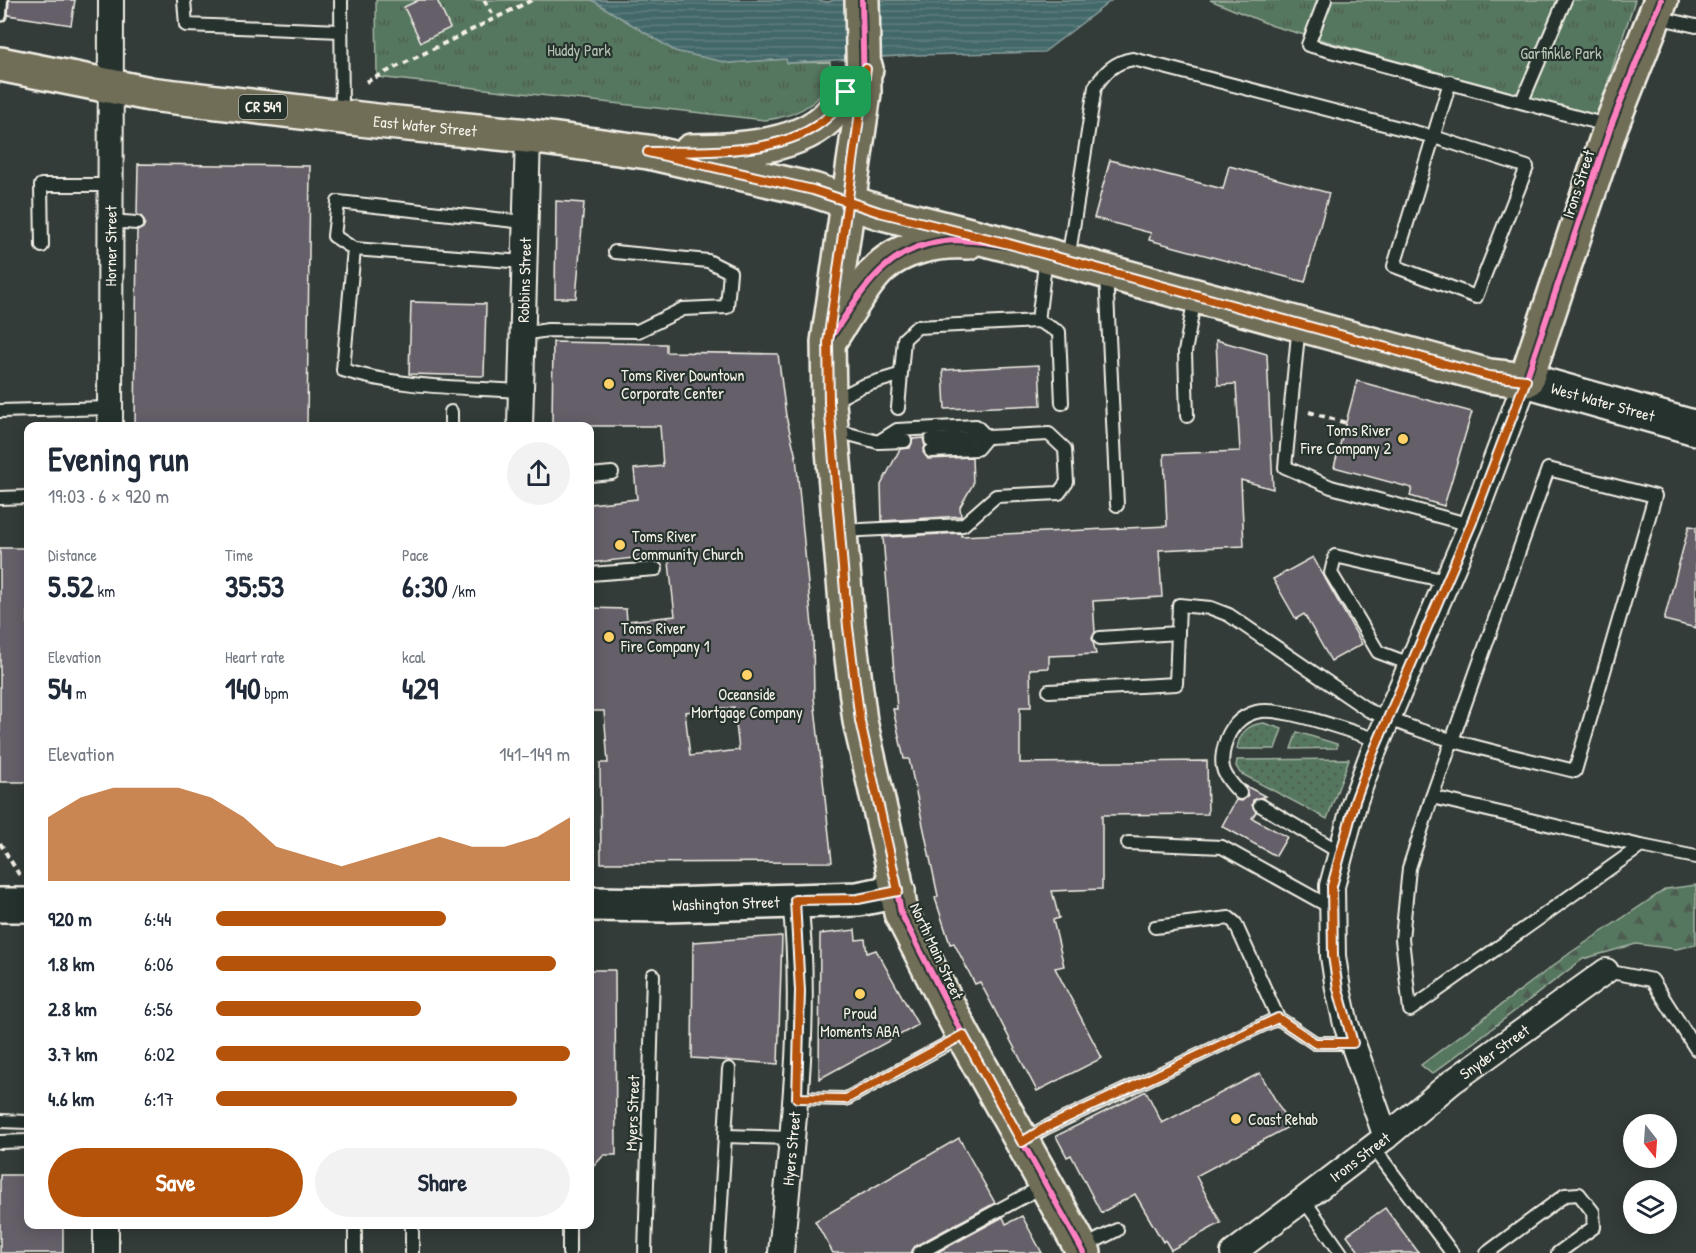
<!DOCTYPE html>
<meta charset="utf-8">
<style>
body{margin:0;font-family:"Patrick Hand",sans-serif;background:#f2f2f3;color:#1f2937;height:100vh;display:flex;flex-direction:column;font-size:22px;white-space:nowrap}
*{box-sizing:border-box;margin:0}
p{font-size:20px;color:#747a83}
.icon{flex:none;width:33px;height:33px;fill:none;stroke:currentColor;stroke-width:2;stroke-linecap:round;stroke-linejoin:round}
.map{position:relative;flex:1;overflow:hidden}
.sheet{position:absolute;left:24px;top:422px;width:570px;height:807px;display:flex;flex-direction:column;background:#fff;border-radius:12px;box-shadow:0 3px 15px #0003}
.sheet>*{flex:none}
.needle{width:39px;rotate:163deg}
.controls{position:absolute;left:1623px;top:1114px;display:grid;gap:12px}
.controls a{display:grid;place-items:center;width:54px;height:54px;border-radius:50%;background:#fff;box-shadow:0 3px 15px #0003;font-size:30px}
.pin{position:absolute;display:grid;place-items:center;width:51px;height:51px;color:#fff;margin:-26px;border-radius:12px;box-shadow:0 3px 9px #0006}
.round{display:grid;place-items:center;flex:none;width:63px;height:63px;border-radius:32px;background:#f2f2f3}
.head{display:flex;align-items:center;justify-content:space-between;height:102px;padding:0 24px}
h1{font-size:33px;font-weight:700;line-height:45px}
.metrics{display:grid;grid-template-columns:repeat(3,1fr);gap:9px;height:102px;padding:6px 24px}
.metrics div{display:grid;align-content:center}
.metrics b{font-size:30px;font-weight:700}
.metrics small{font-size:16px;font-weight:400}
.metrics p{font-size:16px}
.chart{height:168px;padding:12px 24px}
.chart p{display:flex;justify-content:space-between}
.chart svg{width:100%;height:108px;margin-top:6px;fill:#b45309;opacity:.7}
.action{display:flex;gap:12px;margin-top:auto;padding:12px 24px}
.action a{flex:1;height:69px;border-radius:36px;background:#b45309;color:#fff;font-size:24px;font-weight:700;line-height:69px;text-align:center}
.action a+a{background:#f2f2f3;color:#1f2937}
ul{padding:0 24px;list-style:none;font-size:20px}
li{display:grid;grid-template-columns:96px 72px 1fr;align-items:center;height:45px}
li i{height:15px;border-radius:8px;background:#b45309}
.map>svg:first-child{display:block}
</style>
<div class="map">
<svg width="1696" height="1253" viewBox="0 0 1696 1253">
<defs>
<pattern id="grass-dots" width="8" height="8" patternUnits="userSpaceOnUse" patternTransform="scale(1.5)"><rect width="8" height="8" fill="#55765f"/><path d="M2 2h.1M6 6h.1" fill="none" stroke="#4e5d51" stroke-width="1.8" stroke-linecap="round"/></pattern>
<pattern id="forest-firs" width="22" height="20" patternUnits="userSpaceOnUse" patternTransform="scale(1.5)"><rect width="22" height="20" fill="#55765f"/><path d="M5 1l3.5 6h-7zM16 11l3.5 6h-7z" fill="#4e5d51"/></pattern>
<pattern id="park-tufts" width="24" height="20" patternUnits="userSpaceOnUse" patternTransform="scale(1.5)"><rect width="24" height="20" fill="#55765f"/><path d="M3 7l-1-3M5 7V3M7 7l1-3M15 17l-1-3M17 17v-4M19 17l1-3" fill="none" stroke="#4e5d51"/></pattern>
<pattern id="water-rules" width="6" height="5" patternUnits="userSpaceOnUse" patternTransform="scale(1.5)"><rect width="6" height="5" fill="#436769"/><path d="M0 2.5h6" fill="none" stroke="#5f7d7e"/></pattern>
</defs>
<rect width="100%" height="100%" fill="#333c39"/>
<filter id="ink" filterUnits="userSpaceOnUse"><feTurbulence type="fractalNoise" baseFrequency=".0167" numOctaves="2"/><feDisplacementMap in="SourceGraphic" scale="12" xChannelSelector="R" yChannelSelector="G"/><feConvolveMatrix kernelMatrix="1 2 1 2 8 2 1 2 1" color-interpolation-filters="sRGB"/></filter>
<g filter="url(#ink)">
<g fill="url(#grass-dots)" stroke="#a4b4a4" stroke-width="1.5">
<path d="M 1264,723 L 1282,729 L 1275,749 L 1237,749 C 1239,734 1248,724 1264,723 Z"/>
<polygon points="1297,732 1337,744 1337,748 1291,749"/>
<polygon points="1349,759 1327,819 1240,773 1236,766 1237,760"/>
</g>
<polygon fill="url(#forest-firs)" stroke="#a4b4a4" stroke-width="1.5" points="1696,885 1696,945 1676,949 1636,944 1583,959 1432,1074 1421,1065 1570,953 1666,889"/>
<g fill="url(#park-tufts)" stroke="#a4b4a4" stroke-width="1.5">
<path d="M 376,0 L 592,0 L 675,51 L 730,63 L 786,59 L 787,63 L 830,62 C 835,99 796,117 765,120 L 377,77 Z"/>
<polygon points="1210,0 1635,0 1596,118 1273,26"/>
</g>
<polygon fill="url(#water-rules)" stroke="#8a9e9c" stroke-width="1.5" points="592,0 815,0 828,2 834,0 1112,0 1044,52 916,55 787,63 786,59 729,63 675,51"/>
<g fill="#655f69" stroke="#f4f1e8" stroke-width="1.5" fill-rule="evenodd">
<polygon points="9,0 75,0 71,25 8,15"/>
<polygon points="419,0 437,0 450,28 421,42 404,7"/>
<polygon points="1110,160 1223,189 1229,166 1329,193 1305,282 1149,240 1151,233 1094,218"/>
<polygon points="138,164 310,166 307,426 135,426 137,231 143,228 145,223 142,217 137,215"/>
<polygon points="556,201 584,203 576,298 555,298"/>
<polygon points="411,302 486,304 484,376 409,374"/>
<polygon points="1216,340 1267,354 1273,489 1241,480 1244,546 1159,550 1162,597 1093,601 1095,632 1092,638 1096,654 1049,656 1049,668 1030,669 1031,707 1020,707 1020,763 1207,761 1208,814 1102,815 1102,889 1052,891 1059,918 1053,920 1064,966 1055,968 1102,1058 1037,1091 980,982 975,984 954,943 950,944 935,898 938,896 909,759 904,759 893,709 897,709 883,537 961,533 961,536 1167,526 1164,454 1240,451 1236,384 1218,385"/>
<path d="M 553,342 L 666,344 L 666,352 L 778,354 L 786,416 L 796,457 L 813,637 L 814,698 L 832,862 L 601,863 L 600,763 L 608,763 L 604,711 L 590,711 L 590,608 L 626,609 L 627,621 L 675,616 L 668,554 L 590,563 L 590,504 L 637,499 L 634,469 L 663,466 L 660,426 L 552,426 ZM 734,707 L 739,750 L 690,756 L 685,712 Z"/>
<polygon points="1039,365 1041,405 945,409 943,370"/>
<polygon points="1357,381 1472,412 1444,506 1410,496 1412,488 1334,467"/>
<polygon points="923,438 925,446 923,452 928,459 972,457 973,484 960,507 961,516 882,521 881,485 900,449 910,448 913,439"/>
<polygon points="1689,526 1696,527 1696,628 1664,620"/>
<rect x="0" y="548" width="28" height="234"/>
<polygon points="1313,557 1362,644 1331,661 1304,614 1296,619 1273,579"/>
<polygon points="1244,785 1265,796 1253,800 1252,805 1256,812 1252,818 1287,837 1276,856 1222,826 1236,800 1242,801 1248,796"/>
<polygon points="855,930 856,940 865,939 867,953 876,950 918,1025 819,1079 820,934"/>
<polygon points="782,936 778,1064 692,1058 693,942"/>
<polygon points="590,970 615,970 616,1155 604,1155 590,1170"/>
<polygon points="1260,1073 1290,1126 1196,1176 1221,1223 1171,1250 1165,1240 1163,1242 1135,1194 1101,1213 1071,1155 1067,1157 1056,1136 1146,1091 1162,1123"/>
<polygon points="959,1138 995,1203 915,1246 911,1253 833,1253 815,1221"/>
<polygon points="0,1175 28,1175 28,1224 63,1224 63,1253 0,1253"/>
<polygon points="1385,1208 1419,1253 1360,1253 1347,1235"/>
<polygon points="1022,1216 1042,1253 936,1253 1003,1217 1006,1224"/>
</g>
<g fill="none" stroke-linecap="round" stroke-linejoin="round">
<defs>
<g id="lane">
<polyline points="184,0 186,25 341,31"/>
<polyline points="341,0 342,116"/>
<polyline points="1325,0 1308,45 1610,126"/>
<polyline points="0,15 1,0"/>
<polyline points="1656,17 1696,26"/>
<polyline points="1522,101 1565,0"/>
<polyline points="110,221 137,223"/>
<polyline points="42,246 41,185 110,185"/>
<path d="M 354,249 L 343,370 C 400,388 461,387 520,391"/>
<path d="M 1068,260 L 1095,87 C 1105,72 1114,62 1133,59 L 1434,137 L 1527,167 L 1476,297 L 1394,266 L 1450,82"/>
<polyline points="523,262 354,249 334,236 338,202 524,222"/>
<polyline points="1106,273 1117,505"/>
<polyline points="1038,321 1046,256"/>
<polyline points="1299,324 1285,467 1331,487 1471,525"/>
<polyline points="522,334 548,330 638,331 683,309 727,307 730,272 708,261 615,252"/>
<polyline points="833,401 862,386 899,375"/>
<polyline points="898,408 904,339 917,327 1038,321 1059,332 1062,403"/>
<polyline points="0,411 110,408"/>
<polyline points="1187,416 1185,352 1195,297"/>
<polyline points="451,426 451,412"/>
<polyline points="834,430 878,442 897,430 976,426 987,437 1049,434 1065,449 1067,482 1059,493 996,496 963,525 841,531"/>
<polyline points="931,440 987,437"/>
<polyline points="879,442 905,441"/>
<polyline points="931,451 977,449 987,437"/>
<polyline points="590,475 612,473"/>
<polyline points="0,498 28,497"/>
<polyline points="590,574 656,569"/>
<polyline points="1100,638 1178,633"/>
<polyline points="1410,664 1378,652 1331,573 1335,556 1446,581"/>
<path d="M 1049,691 L 1176,684 L 1179,605 L 1211,608 L 1229,615 L 1368,710 C 1434,740 1505,754 1575,771 L 1655,496 L 1548,469 L 1432,797 L 1409,868 L 1402,939 L 1410,1010 L 1641,846 L 1696,857"/>
<path d="M 1240,793 C 1224,776 1218,768 1225,744 C 1229,729 1240,716 1256,712 C 1280,705 1351,732 1378,740"/>
<polyline points="1432,797 1641,846"/>
<polyline points="1260,805 1341,853"/>
<polyline points="1128,843 1222,847 1332,908"/>
<polyline points="1155,927 1229,918 1235,923 1278,1018 1315,1043 1353,1043"/>
<polyline points="1606,971 1652,980 1696,1049"/>
<polyline points="797,1098 846,1099 962,1036"/>
<polyline points="0,1121 28,1122"/>
<polyline points="725,1136 792,1138"/>
<polyline points="1023,1141 1045,1128 1278,1018"/>
<polyline points="0,1142 28,1141"/>
<polyline points="1373,1147 1452,1253"/>
<polyline points="1304,1200 1341,1253"/>
<polyline points="569,1224 569,1253"/>
<polyline points="1083,1247 1117,1230"/>
<polyline points="355,1253 355,1224"/>
<polyline points="412,1253 412,1224"/>
<polyline points="645,1253 653,975"/>
<polyline points="718,1253 729,1069"/>
<polyline points="919,1253 1045,1185"/>
<polyline points="1487,1253 1565,1195 1579,1194 1593,1212 1594,1227 1558,1253"/>
</g>
<g id="street">
<path id="s1" d="M 110,426 L 111,0"/>
<path id="s2" d="M 520,426 L 528,136"/>
<polyline points="1386,1137 1346,1024 1338,989 1333,956 1332,886 1355,801 1370,760 1471,525 1526,380"/>
<polyline points="106,1253 106,1224"/>
<path id="s3" d="M 781,1253 C 792,1136 808,1017 795,900"/>
<path id="s4" d="M 1233,1253 L 1386,1137 L 1452,1082 L 1606,971"/>
</g>
<g id="secondary">
<path id="s5" d="M 1526,380 L 1696,428"/>
<path id="s6" d="M 590,904 L 667,905 L 858,899 L 898,891"/>
<polyline points="0,905 28,905"/>
</g>
<g id="primary">
<polyline points="862,0 864,93 828,342 829,403 848,627 860,721 892,862 901,913 963,1035 1084,1253"/>
<path id="s7" d="M 0,64 L 150,94 L 377,121 L 528,136 L 648,152 L 813,190 L 879,212 L 1009,245 L 1489,376 L 1526,380 L 1611,126 L 1661,0"/>
<path d="M 691,151 C 733,151 802,148 832,113 C 844,99 854,84 866,69"/>
<path d="M 831,338 C 845,317 862,285 880,268 C 902,247 939,240 968,242"/>
</g>
</defs>
<use href="#lane" stroke="#f4f1e8" stroke-width="16"/>
<use href="#street" stroke="#f4f1e8" stroke-width="28"/>
<use href="#secondary" stroke="#f4f1e8" stroke-width="38"/>
<use href="#primary" stroke="#f4f1e8" stroke-width="38"/>
<g stroke="#f4f1e8" stroke-width="4" stroke-dasharray="6 4.5" stroke-linecap="butt">
<polyline points="484,0 495,18"/>
<polyline points="366,82 532,0"/>
<polyline points="1309,412 1346,423"/>
<polyline points="0,843 20,876"/>
</g>
<use href="#lane" stroke="#26332d" stroke-width="12"/>
<use href="#street" stroke="#26332d" stroke-width="24"/>
<use href="#secondary" stroke="#26332d" stroke-width="33"/>
<use href="#primary" stroke="#716e59" stroke-width="33"/>
<defs>
<g id="cycleway">
<polyline points="862,0 864,93 828,342 829,403 848,627 860,721 892,862 901,913 963,1035 1084,1253"/>
<path d="M 829,340 C 862,293 881,249 944,241 C 964,238 988,243 1009,245 L 1489,376 L 1526,380 L 1611,126 L 1661,0"/>
</g>
</defs>
<use href="#cycleway" stroke="#26332d" stroke-width="10"/>
<use href="#cycleway" stroke="#ff80c0" stroke-width="6"/>
</g>
</g>
<g fill="none" stroke-linecap="round" stroke-linejoin="round" filter="url(#ink)">
<defs>
<path id="route" d="M 846,92 L 866,69 L 828,342 L 829,403 L 848,627 L 860,721 L 898,891 L 858,899 L 795,900 L 800,991 L 797,1098 L 846,1099 L 963,1035 L 1022,1142 L 1045,1128 L 1278,1018 L 1315,1043 L 1353,1043 L 1338,989 L 1333,956 L 1332,886 L 1355,801 L 1370,760 L 1471,525 L 1526,380 L 1489,376 L 1009,244 L 879,212 L 813,190 L 648,152 C 703,151 787,157 830,115 C 837,109 841,100 846,92"/>
</defs>
<use href="#route" stroke="#fff" stroke-width="12"/>
<use href="#route" stroke="#b45309" stroke-width="8"/>
</g>
<g fill="#ffd166" stroke="#26332d" stroke-width="2">
<circle cx="609" cy="384" r="6"/>
<circle cx="1403" cy="439" r="6"/>
<circle cx="620" cy="545" r="6"/>
<circle cx="609" cy="637" r="6"/>
<circle cx="747" cy="675" r="6"/>
<circle cx="860" cy="994" r="6"/>
<circle cx="1236" cy="1119" r="6"/>
</g>
<g text-anchor="middle" stroke-width="4.5" stroke-linejoin="round" paint-order="stroke">
<rect fill="#26332d" stroke="#b6b8b0" stroke-width="1.5" x="239" y="95" width="48" height="24" rx="4.5"/>
<g font-size="15" font-weight="bold" fill="#f4f1e8">
<text x="263" y="112">CR 549</text>
</g>
<g font-size="16" fill="#b4c0b1" stroke="#26332d">
<text x="579" y="56">Huddy Park</text>
<text x="1561" y="59">Garfinkle Park</text>
</g>
<g font-size="16" fill="#f4f1e8" stroke="#26332d">
<text dy="6" stroke="none"><textPath href="#s7" startOffset="430">East Water Street</textPath></text>
<text transform="translate(1578 184) rotate(-72)" y="6">Irons Street</text>
<text dy="6" stroke="none"><textPath href="#s1" startOffset="180">Horner Street</textPath></text>
<text dy="6" stroke="none"><textPath href="#s2" startOffset="146">Robbins Street</textPath></text>
<text dy="6" stroke="none"><textPath href="#s5" startOffset="80">West Water Street</textPath></text>
<text dy="6" stroke="none"><textPath href="#s6" startOffset="136">Washington Street</textPath></text>
<text transform="translate(937 951) rotate(65)" y="6">North Main Street</text>
<text dy="6" stroke="none"><textPath href="#s4" startOffset="330">Snyder Street</textPath></text>
<text transform="translate(632 1113) rotate(-88)" y="6">Myers Street</text>
<text dy="6" stroke="none"><textPath href="#s3" startOffset="105">Hyers Street</textPath></text>
<text dy="6" stroke="none"><textPath href="#s4" startOffset="159">Irons Street</textPath></text>
</g>
<g font-size="16" fill="#f4f1e8" stroke="#26332d" text-anchor="start">
<text x="621" y="381">Toms River Downtown<tspan x="621" dy="18">Corporate Center</tspan></text>
<text x="1391" y="436" text-anchor="end">Toms River<tspan x="1391" dy="18">Fire Company 2</tspan></text>
<text x="632" y="542">Toms River<tspan x="632" dy="18">Community Church</tspan></text>
<text x="621" y="634">Toms River<tspan x="621" dy="18">Fire Company 1</tspan></text>
<text x="747" y="700" text-anchor="middle">Oceanside<tspan x="747" dy="18">Mortgage Company</tspan></text>
<text x="860" y="1019" text-anchor="middle">Proud<tspan x="860" dy="18">Moments ABA</tspan></text>
<text x="1248" y="1125">Coast Rehab</text>
</g>
</g>
</svg>
<div class="controls">
<a><svg class="needle" viewBox="-14 -14 28 28"><path d="M0-13l5 13h-10z" fill="#e53935"/><path d="M0 13l5-13h-10z" fill="#747a83"/></svg></a>
<a><svg class="icon" aria-label="layers" viewBox="0 0 24 24"><path d="M12 4l9 5-9 5-9-5zM3 14l9 5 9-5"/></svg></a>
</div>
<div class="pin" style="left:846px;top:92px;background:#1e9e55"><svg class="icon" aria-label="arrive" viewBox="0 0 24 24"><path d="M6 21V4h12l-3 4 3 4H6"/></svg></div>
<section class="sheet">
<div class="head"><div><h1>Evening run</h1><p>19:03 · 6 × 920 m</p></div><a class="round"><svg class="icon" aria-label="share" viewBox="0 0 24 24"><path d="M12 15V3M7 8l5-5 5 5M5 13v7h14v-7"/></svg></a></div>
<div class="metrics">
<div><p>Distance</p><b>5.52<small> km</small></b></div>
<div><p>Time</p><b>35:53</b></div>
<div><p>Pace</p><b>6:30<small> /km</small></b></div>
</div>
<div class="metrics">
<div><p>Elevation</p><b>54<small> m</small></b></div>
<div><p>Heart rate</p><b>140<small> bpm</small></b></div>
<div><p>kcal</p><b>429</b></div>
</div>
<div class="chart"><p><span>Elevation</span>141–149 m</p>
<svg viewBox="0 0 160 44" preserveAspectRatio="none"><path d="M0 44V18L10 10L20 6L30 6L40 6L50 10L60 18L70 30L80 34L90 38L100 34L110 30L120 26L130 30L140 30L150 26L160 18V44z"/></svg>
</div>
<ul>
<li><b>920 m</b>6:44<i style="width:65%"></i></li>
<li><b>1.8 km</b>6:06<i style="width:96%"></i></li>
<li><b>2.8 km</b>6:56<i style="width:58%"></i></li>
<li><b>3.7 km</b>6:02<i style="width:100%"></i></li>
<li><b>4.6 km</b>6:17<i style="width:85%"></i></li>
</ul>
<div class="action"><a>Save</a><a>Share</a></div>
</section>
</div>
